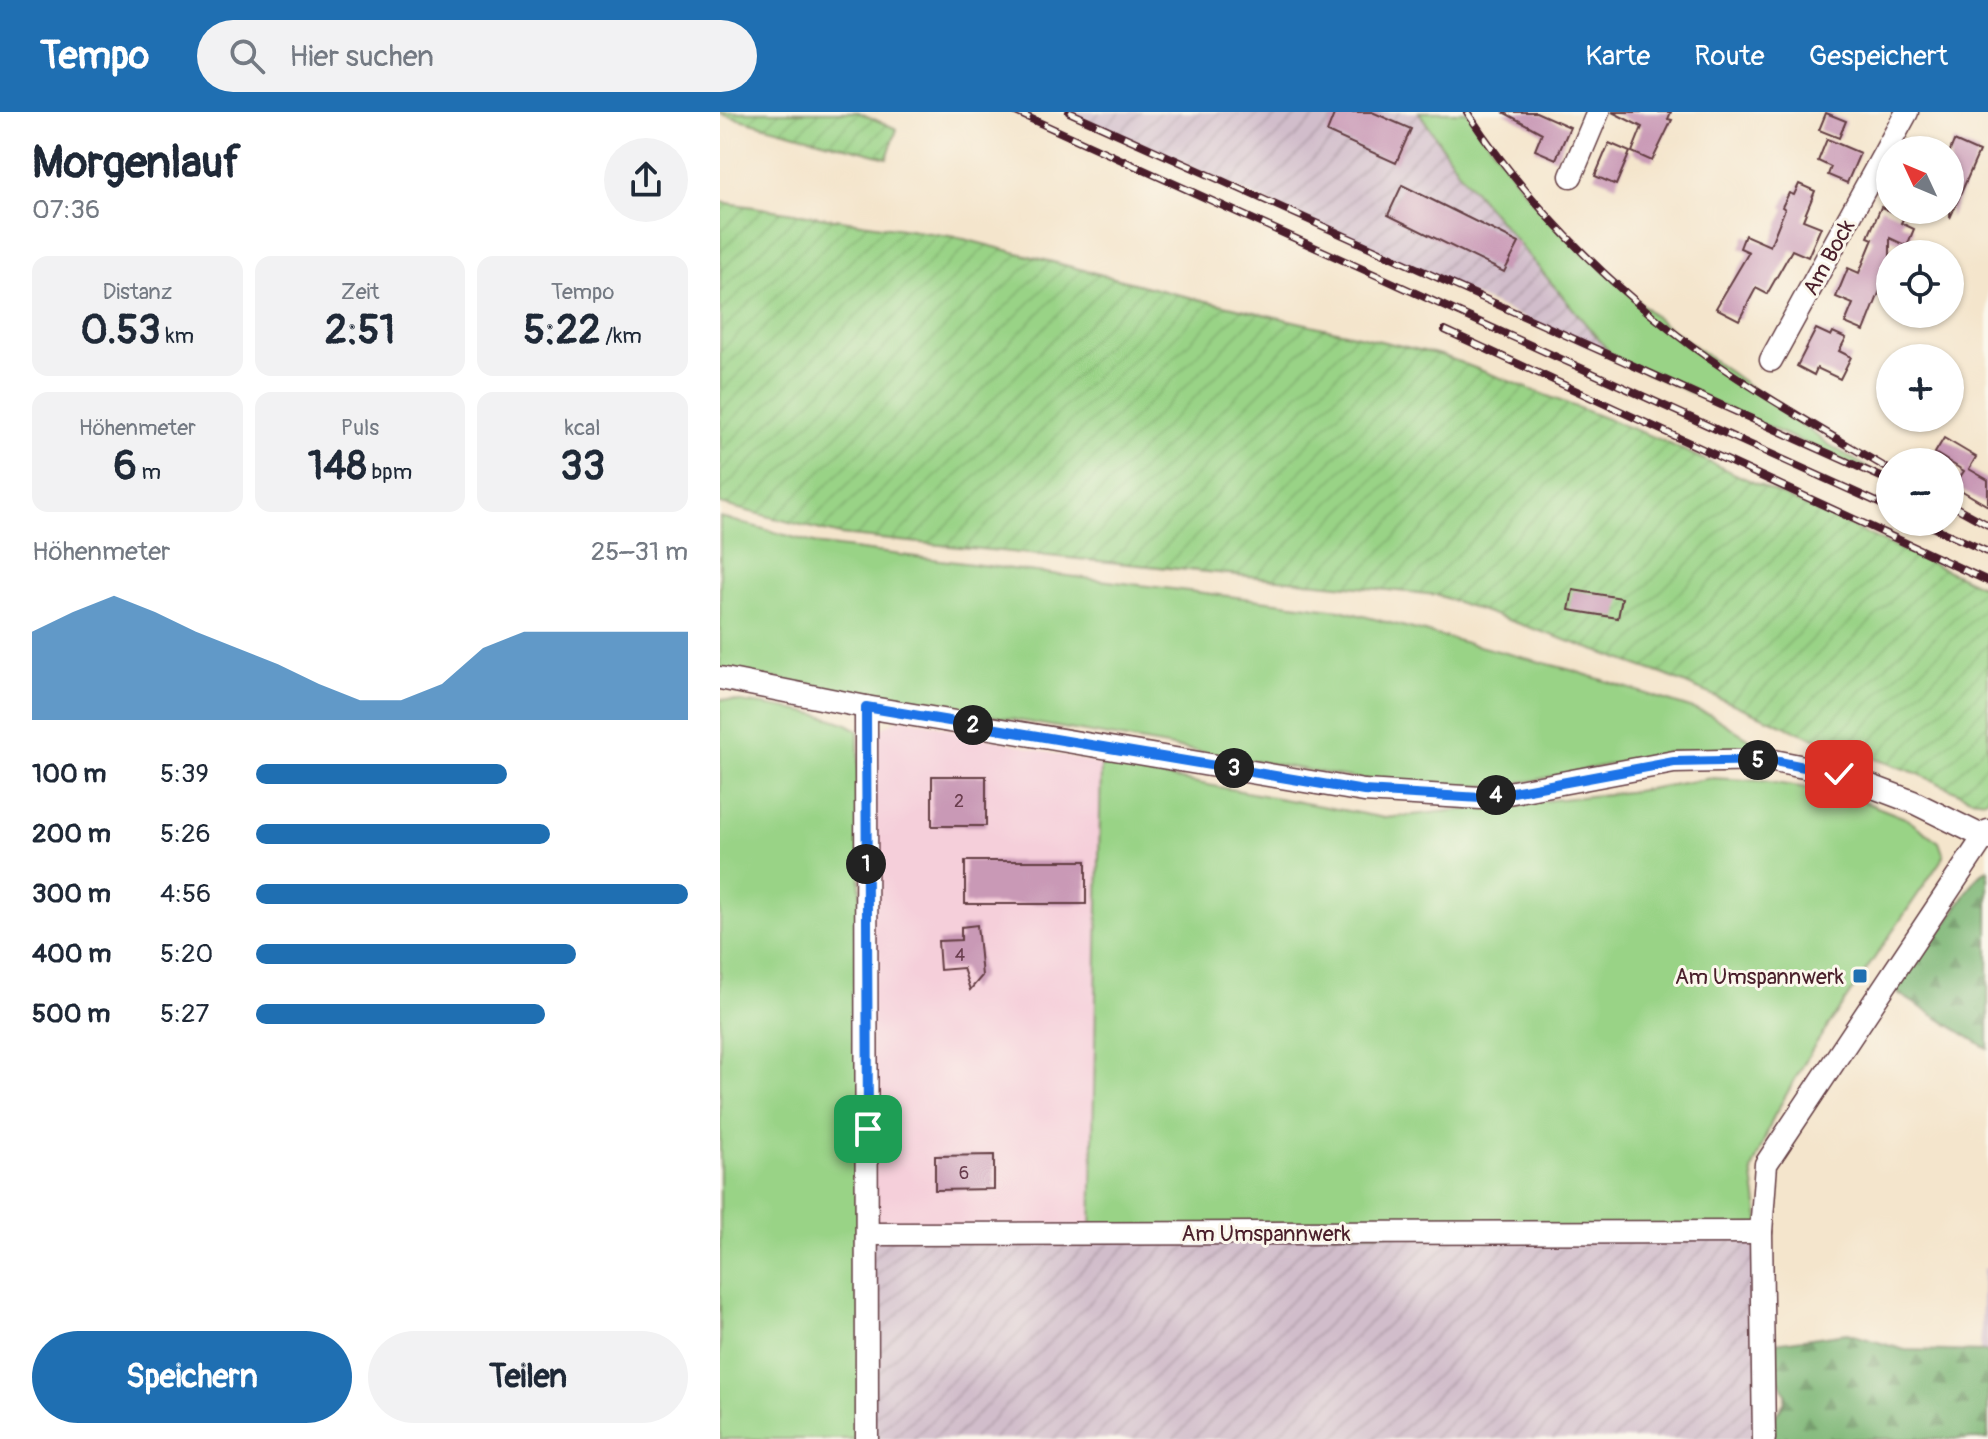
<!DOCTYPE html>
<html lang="de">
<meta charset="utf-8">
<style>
body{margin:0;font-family:Pangolin,sans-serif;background:#f2f2f3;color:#1f2937;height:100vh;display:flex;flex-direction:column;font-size:30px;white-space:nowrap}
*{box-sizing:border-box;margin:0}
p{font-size:26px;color:#747a83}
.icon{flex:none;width:44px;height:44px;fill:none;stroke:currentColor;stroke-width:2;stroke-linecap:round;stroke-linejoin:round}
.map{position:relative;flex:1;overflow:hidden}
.side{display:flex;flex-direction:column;background:#fff;width:720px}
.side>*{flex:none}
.needle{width:52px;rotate:314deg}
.controls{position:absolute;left:1156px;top:24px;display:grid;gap:16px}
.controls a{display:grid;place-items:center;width:88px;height:88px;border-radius:50%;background:#fff;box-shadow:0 2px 6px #0004;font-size:40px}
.pin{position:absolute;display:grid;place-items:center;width:68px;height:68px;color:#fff;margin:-34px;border-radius:16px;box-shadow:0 4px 12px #0006}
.km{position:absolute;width:40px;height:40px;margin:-20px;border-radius:50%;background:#222;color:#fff;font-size:22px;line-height:40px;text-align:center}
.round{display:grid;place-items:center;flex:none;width:84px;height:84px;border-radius:42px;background:#f2f2f3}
.head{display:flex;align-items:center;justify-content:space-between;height:136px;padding:0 32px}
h1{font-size:44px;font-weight:800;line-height:60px}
.stats{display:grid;grid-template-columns:repeat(3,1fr);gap:12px;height:136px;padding:8px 32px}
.stats div{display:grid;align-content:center;border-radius:16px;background:#f2f2f3;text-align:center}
.stats b{font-size:40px;font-weight:800}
.stats small{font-size:22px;font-weight:400}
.stats p{font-size:22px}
.chart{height:224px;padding:16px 32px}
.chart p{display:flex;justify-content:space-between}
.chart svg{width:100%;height:144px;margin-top:8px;fill:#1f6fb2;opacity:.7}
.action{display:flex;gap:16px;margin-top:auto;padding:16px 32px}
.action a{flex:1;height:92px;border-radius:48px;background:#1f6fb2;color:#fff;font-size:32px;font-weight:800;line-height:92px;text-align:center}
.action a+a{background:#f2f2f3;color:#1f2937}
ul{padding:0 32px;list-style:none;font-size:26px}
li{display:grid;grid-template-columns:128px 96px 1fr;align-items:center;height:60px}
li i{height:20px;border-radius:10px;background:#1f6fb2}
header{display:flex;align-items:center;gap:48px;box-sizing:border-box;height:112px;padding:0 40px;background:#1f6fb2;color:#fff}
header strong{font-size:38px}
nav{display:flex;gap:44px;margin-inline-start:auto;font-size:28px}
.search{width:560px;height:72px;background:#f2f2f3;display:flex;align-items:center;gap:20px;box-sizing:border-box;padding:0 28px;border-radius:44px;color:#747a83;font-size:30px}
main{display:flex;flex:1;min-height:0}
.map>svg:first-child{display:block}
</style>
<header>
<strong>Tempo</strong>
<div class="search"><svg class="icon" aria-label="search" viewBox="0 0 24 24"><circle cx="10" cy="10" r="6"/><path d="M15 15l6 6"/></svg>Hier suchen</div>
<nav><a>Karte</a><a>Route</a><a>Gespeichert</a></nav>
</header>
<main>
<section class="side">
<div class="head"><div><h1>Morgenlauf</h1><p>07:36</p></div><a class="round"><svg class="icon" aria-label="share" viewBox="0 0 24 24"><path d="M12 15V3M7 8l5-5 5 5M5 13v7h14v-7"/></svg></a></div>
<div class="stats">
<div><p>Distanz</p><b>0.53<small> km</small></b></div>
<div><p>Zeit</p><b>2:51</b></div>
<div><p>Tempo</p><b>5:22<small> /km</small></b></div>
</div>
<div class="stats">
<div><p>Höhenmeter</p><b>6<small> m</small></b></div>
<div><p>Puls</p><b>148<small> bpm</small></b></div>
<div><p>kcal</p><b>33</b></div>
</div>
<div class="chart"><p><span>Höhenmeter</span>25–31 m</p>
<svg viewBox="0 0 160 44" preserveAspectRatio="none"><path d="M0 44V17L10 11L20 6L30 11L40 17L50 22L60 27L70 33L80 38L90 38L100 33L110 22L120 17L130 17L140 17L150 17L160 17V44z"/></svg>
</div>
<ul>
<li><b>100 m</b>5:39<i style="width:58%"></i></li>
<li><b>200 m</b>5:26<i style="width:68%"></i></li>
<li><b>300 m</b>4:56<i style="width:100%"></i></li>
<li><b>400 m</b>5:20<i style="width:74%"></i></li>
<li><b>500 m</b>5:27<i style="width:67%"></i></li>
</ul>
<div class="action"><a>Speichern</a><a>Teilen</a></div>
</section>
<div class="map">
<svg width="1268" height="1327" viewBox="0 0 1268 1327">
<defs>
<pattern id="industrial-furrows" width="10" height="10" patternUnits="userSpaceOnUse" patternTransform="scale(2)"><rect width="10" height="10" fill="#d1bdcb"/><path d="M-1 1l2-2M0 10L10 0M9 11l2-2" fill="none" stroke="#b5a2ae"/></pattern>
<pattern id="forest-firs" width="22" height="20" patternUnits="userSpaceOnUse" patternTransform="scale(2)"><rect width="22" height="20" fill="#7ab573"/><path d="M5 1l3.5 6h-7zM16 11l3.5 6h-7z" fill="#66935f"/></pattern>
<pattern id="garden-furrows" width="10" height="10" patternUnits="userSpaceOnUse" patternTransform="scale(2)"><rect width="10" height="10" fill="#99d386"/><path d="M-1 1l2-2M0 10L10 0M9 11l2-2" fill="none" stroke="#85b574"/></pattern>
</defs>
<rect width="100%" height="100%" fill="#fbf7ec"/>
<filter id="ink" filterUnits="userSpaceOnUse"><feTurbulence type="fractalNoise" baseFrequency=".0125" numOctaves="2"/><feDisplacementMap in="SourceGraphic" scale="16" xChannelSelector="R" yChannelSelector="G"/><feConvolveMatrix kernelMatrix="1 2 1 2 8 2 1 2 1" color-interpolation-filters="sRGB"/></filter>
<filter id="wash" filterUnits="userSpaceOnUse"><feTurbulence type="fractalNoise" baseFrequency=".006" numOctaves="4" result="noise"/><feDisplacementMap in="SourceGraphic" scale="32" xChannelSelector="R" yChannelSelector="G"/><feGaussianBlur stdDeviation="1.8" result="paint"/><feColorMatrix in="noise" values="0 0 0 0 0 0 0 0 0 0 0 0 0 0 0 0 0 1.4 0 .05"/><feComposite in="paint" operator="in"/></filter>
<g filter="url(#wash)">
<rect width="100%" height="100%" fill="#f4e5cc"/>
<polygon fill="#f5cfda" points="182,605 381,653 371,1122 148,1122 154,641 161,617"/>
<g fill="url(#industrial-furrows)">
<polygon points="349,0 699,0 741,63 895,247"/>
<polygon points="1041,1120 1045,1327 147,1327 148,1122"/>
</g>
<polygon fill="#d1bdcb" points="1268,1156 1268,1240 1260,1241 1263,1157"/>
<g fill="#99d386" stroke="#727958" stroke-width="2">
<polygon points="699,0 747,0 805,80 840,118 941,210 1108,332 1170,369 895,247 741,63"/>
<polygon points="0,405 101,433 620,498 851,558 989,602 1046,637 982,637 944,641 811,669 744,676 674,673 0,557"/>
<path d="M 0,587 C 31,592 118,600 138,619 L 147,1327 L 0,1327 Z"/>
<polygon points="381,653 665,706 916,679 992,666 1043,669 1124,682 1185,706 1219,730 1224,744 1093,936 1054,1004 1032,1058 1041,1120 371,1122"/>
</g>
<g fill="url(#forest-firs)" stroke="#626a4f" stroke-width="2">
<polygon points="1268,757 1268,937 1173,878 1223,817 1257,765"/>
<polygon points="1127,1221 1185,1238 1268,1240 1268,1327 1052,1327 1055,1304 1064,1291 1066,1282 1054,1259 1054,1231"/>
</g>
<g fill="url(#garden-furrows)" stroke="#727958" stroke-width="2">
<polygon points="0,0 138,0 177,17 167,46 0,2"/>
<polygon points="0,90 236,125 452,181 721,243 934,325 1268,477 1268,685 1266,688 1250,686 1199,662 1086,623 945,563 717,483 120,423 0,392"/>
</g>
<g id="blocks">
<g fill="#c999b6">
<polygon points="615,0 652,0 691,17 676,51 607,20"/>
<polygon points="783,0 816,0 850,15 836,47 815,38 822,21"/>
<polygon points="892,0 951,0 948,7 952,8 932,49 912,40 922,15"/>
<polygon points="1106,1 1126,9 1119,26 1099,18"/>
<polygon points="1107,27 1140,41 1127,71 1108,63 1111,55 1098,49"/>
<polygon points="1234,29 1259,40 1230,106 1230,39"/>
<polygon points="889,31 910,40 896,73 875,64"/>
<polygon points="1079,72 1095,79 1083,108 1101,115 1088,145 1072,138 1047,182 1036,176 1019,208 996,196 1029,140 1020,136 1025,123 1050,134 1065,97 1062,95 1069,81 1074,83"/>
<polygon points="682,73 799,131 784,160 668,103"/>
<polygon points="1161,95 1184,105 1181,111 1194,117 1187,134 1170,126 1170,174 1163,171 1144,219 1125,211 1133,192 1116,185 1128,156 1139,161 1153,127 1148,125"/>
<polygon points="1096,217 1111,224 1113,220 1126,226 1119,239 1131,245 1120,267 1097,256 1094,263 1077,254"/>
<polygon points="1224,326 1256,345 1249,357 1268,368 1268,394 1234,374 1244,359 1215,341"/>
<polygon points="853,478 902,486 898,506 849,498"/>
<rect x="212" y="664" width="54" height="50"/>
<rect x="245" y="749" width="121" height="43"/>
<polygon points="257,813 262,864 250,878 243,856 220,858 218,829 241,828 241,815"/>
<polygon points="274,1043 274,1077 215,1078 215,1044"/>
</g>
</g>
</g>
<g filter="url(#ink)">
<use href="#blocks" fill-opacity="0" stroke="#643d43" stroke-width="2"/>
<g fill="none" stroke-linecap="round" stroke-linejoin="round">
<defs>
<g id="minor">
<polyline points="851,64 878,0"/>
<polyline points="1051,248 1187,0"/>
<polyline points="0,566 146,595 644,679 761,686 954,650 1049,648 1119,662 1193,690 1268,727"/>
<polyline points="146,595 147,1327"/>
<polyline points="148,1122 1041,1120"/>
<polyline points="1044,1327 1041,1120 1046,1052 1268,719"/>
</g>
</defs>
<use href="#minor" stroke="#643d43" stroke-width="25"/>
<use href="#minor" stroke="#fff" stroke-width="22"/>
<defs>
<g id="rail">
<polyline points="296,0 1170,396"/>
<polyline points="349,0 1170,369"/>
<path d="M 747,0 C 813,101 909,194 1009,260 C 1061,295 1116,326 1170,358"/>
<polyline points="725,218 1268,469"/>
<polyline points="1230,392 1268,413"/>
<polyline points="1201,410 1268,440"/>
</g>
</defs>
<use href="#rail" stroke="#4a1f2b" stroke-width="8"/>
<use href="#rail" stroke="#fbf7ec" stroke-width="5" stroke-dasharray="15" stroke-linecap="butt"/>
</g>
</g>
<g fill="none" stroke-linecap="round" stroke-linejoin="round" filter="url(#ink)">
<defs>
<polyline id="route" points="148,1017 146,595 644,679 761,686 954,650 1049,648 1119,662"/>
</defs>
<use href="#route" stroke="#fff" stroke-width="16"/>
<use href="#route" stroke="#1a73e8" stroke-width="10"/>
</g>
<rect fill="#1f6fb2" stroke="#fbf7ec" stroke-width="3" x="1132" y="856" width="16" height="16" rx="4"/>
<g text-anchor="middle" stroke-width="6" stroke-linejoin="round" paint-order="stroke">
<g font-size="18" fill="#6a3e4e">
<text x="239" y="695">2</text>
<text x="240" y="849">4</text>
<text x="244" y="1067">6</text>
</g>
<g font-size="22" fill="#4a1f2b" stroke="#fbf7ec">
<text transform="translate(1108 145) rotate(-61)" y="8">Am Bock</text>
<text x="546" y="1129">Am Umspannwerk</text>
</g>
<g font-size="22" fill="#4a1f2b" stroke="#fbf7ec" text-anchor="end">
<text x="1124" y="872">Am Umspannwerk</text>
</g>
</g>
</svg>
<div class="controls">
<a><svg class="needle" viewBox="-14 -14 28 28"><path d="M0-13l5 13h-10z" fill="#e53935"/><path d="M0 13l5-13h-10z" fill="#747a83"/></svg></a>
<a><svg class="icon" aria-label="locate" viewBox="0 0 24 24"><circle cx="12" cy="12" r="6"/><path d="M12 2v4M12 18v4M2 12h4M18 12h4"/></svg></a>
<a>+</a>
<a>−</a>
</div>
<div class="pin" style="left:148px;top:1017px;background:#1e9e55"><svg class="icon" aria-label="arrive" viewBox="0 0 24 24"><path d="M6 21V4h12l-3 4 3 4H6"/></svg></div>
<div class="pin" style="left:1119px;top:662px;background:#d93025"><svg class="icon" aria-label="check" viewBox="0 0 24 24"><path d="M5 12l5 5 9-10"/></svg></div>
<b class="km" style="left:146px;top:752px">1</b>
<b class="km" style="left:253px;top:613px">2</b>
<b class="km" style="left:514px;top:656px">3</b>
<b class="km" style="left:776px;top:683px">4</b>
<b class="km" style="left:1038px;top:648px">5</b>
</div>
</main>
